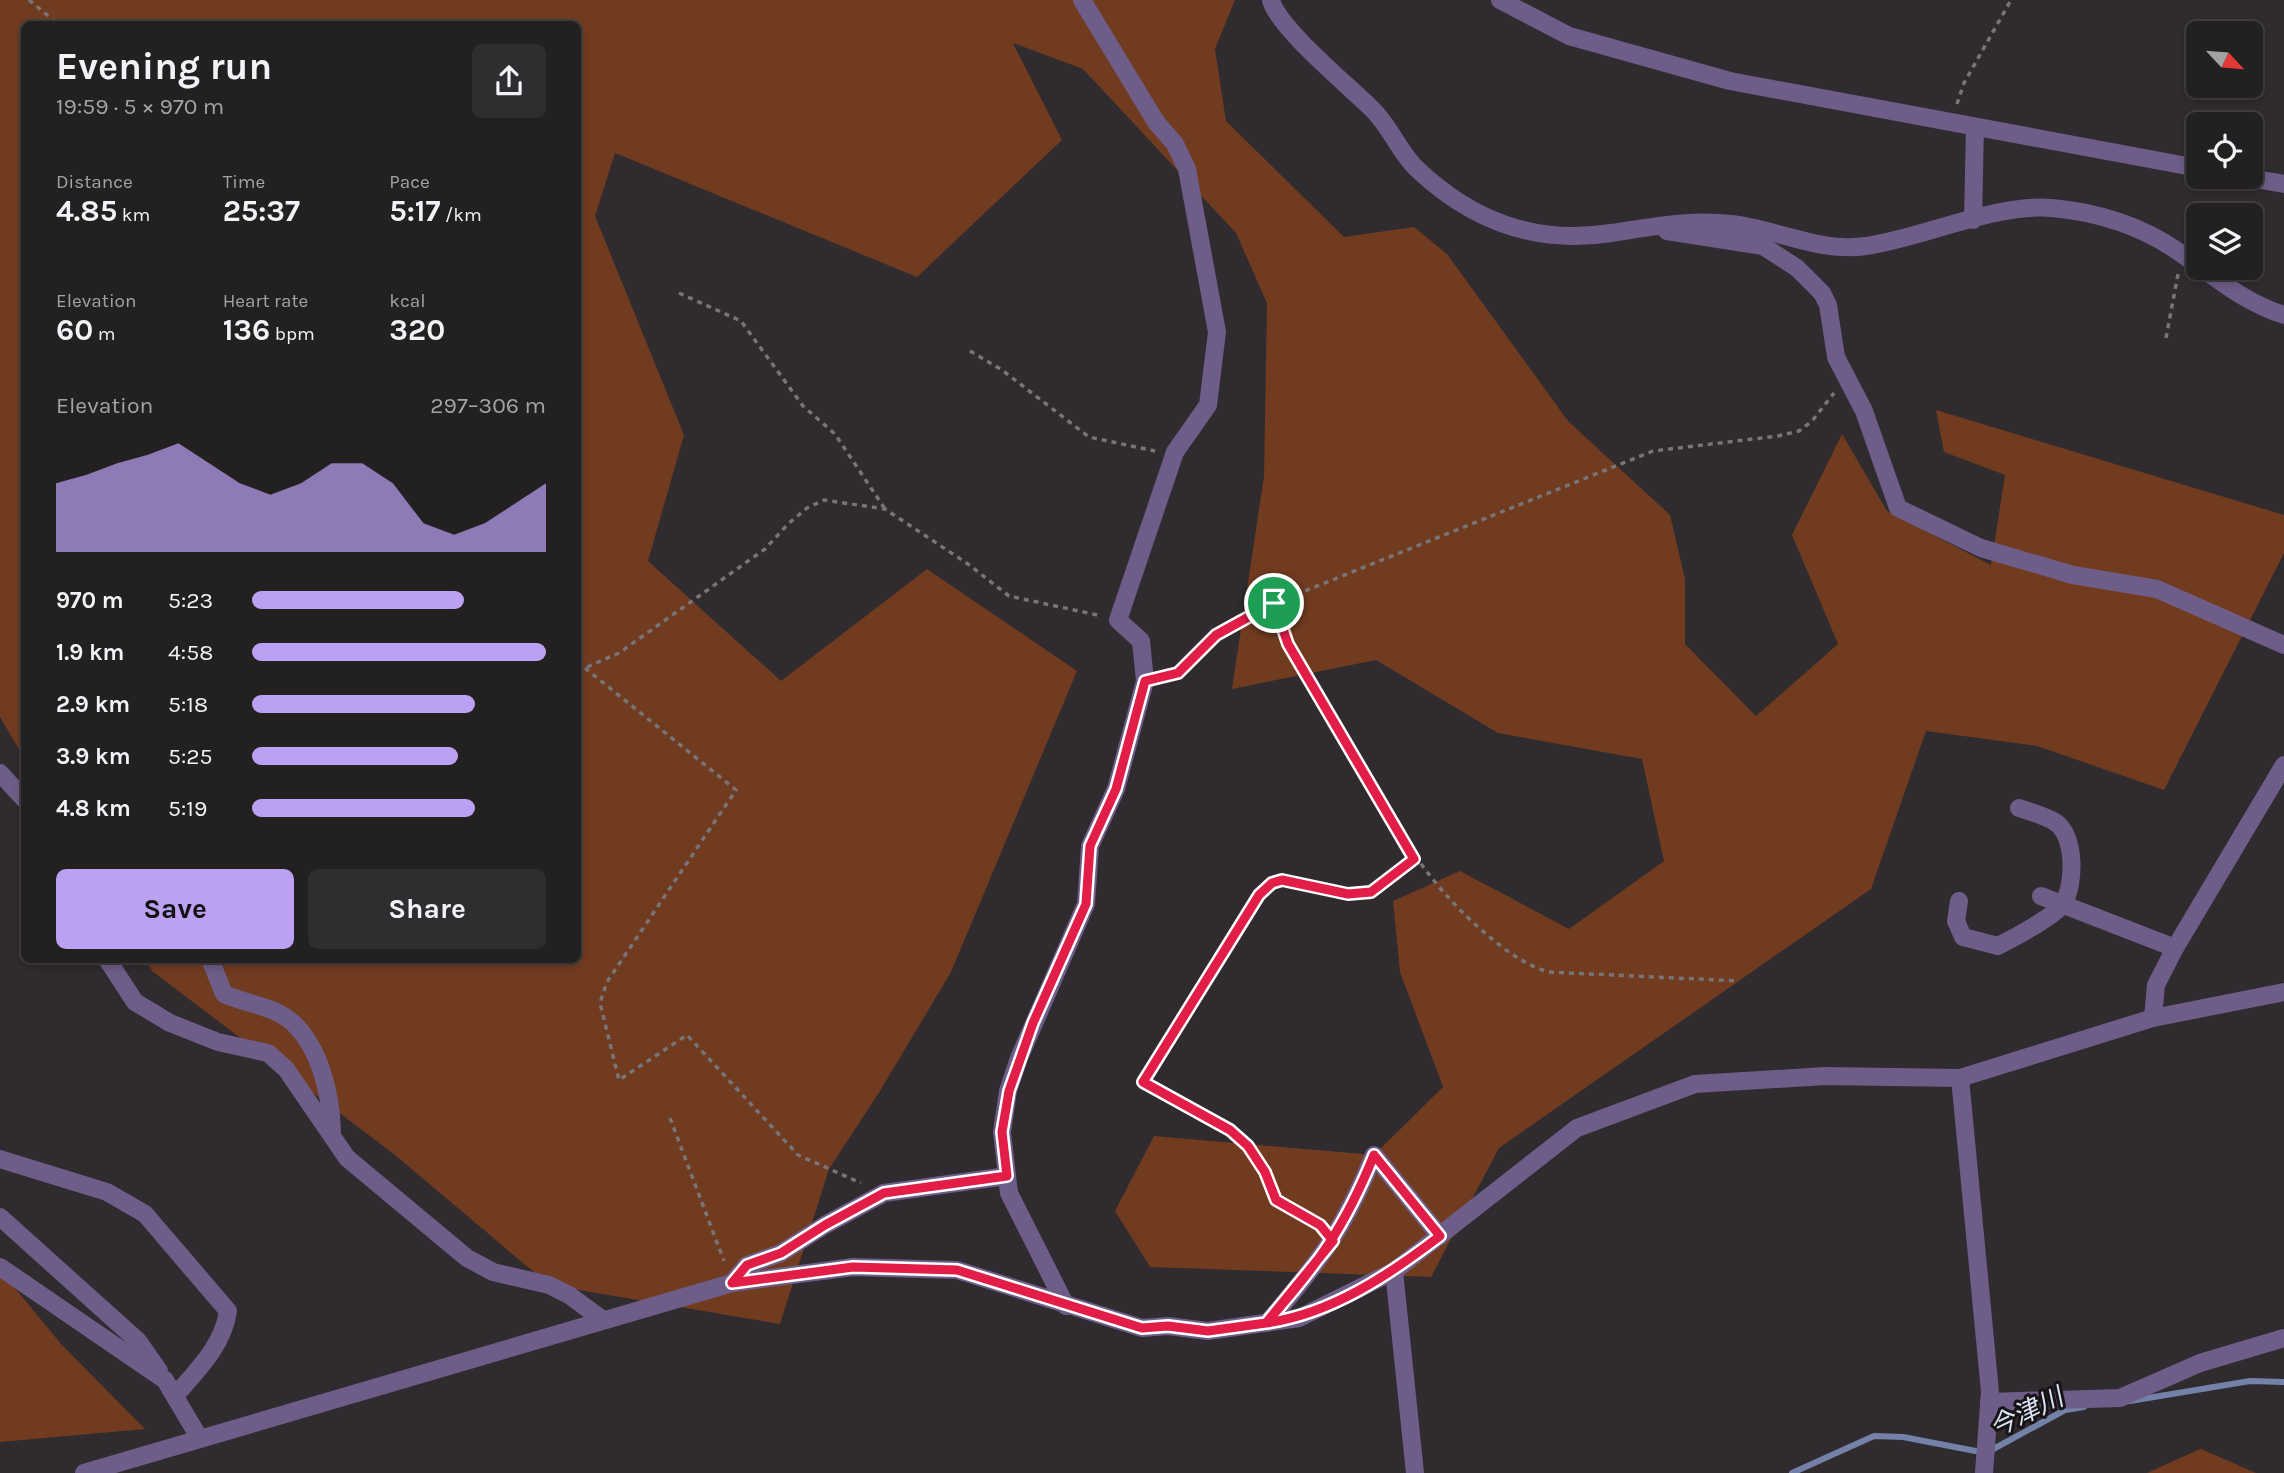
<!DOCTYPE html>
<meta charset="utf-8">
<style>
body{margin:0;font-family:Karla,"Noto Sans JP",sans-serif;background:#2f2d2f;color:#f1f3f6;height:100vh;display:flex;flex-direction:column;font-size:26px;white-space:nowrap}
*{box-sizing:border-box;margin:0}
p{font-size:23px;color:#a3a3a5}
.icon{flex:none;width:38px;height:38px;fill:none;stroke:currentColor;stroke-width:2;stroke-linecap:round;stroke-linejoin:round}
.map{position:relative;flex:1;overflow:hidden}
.sheet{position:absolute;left:21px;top:21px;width:560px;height:942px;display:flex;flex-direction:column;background:#232022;border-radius:10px;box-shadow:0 4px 10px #0003,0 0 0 2px #403e40}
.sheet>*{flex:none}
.needle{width:46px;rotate:116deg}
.controls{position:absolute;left:2186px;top:21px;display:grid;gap:14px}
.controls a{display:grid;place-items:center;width:77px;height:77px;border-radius:10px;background:#232022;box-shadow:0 4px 10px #0003,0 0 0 2px #403e40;font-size:35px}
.pin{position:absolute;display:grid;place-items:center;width:60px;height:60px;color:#fff;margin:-30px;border:4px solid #fff;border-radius:50%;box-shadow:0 2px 7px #0007}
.round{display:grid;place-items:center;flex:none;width:74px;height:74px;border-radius:10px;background:#2f2d2f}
.overview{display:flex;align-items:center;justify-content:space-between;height:119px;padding:0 35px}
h1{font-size:38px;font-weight:700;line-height:52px}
.figures{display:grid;grid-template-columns:repeat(3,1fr);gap:10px;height:119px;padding:7px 35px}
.figures div{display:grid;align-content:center}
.figures b{font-size:30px;font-weight:700}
.figures small{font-size:19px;font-weight:400}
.figures p{font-size:19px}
.chart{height:196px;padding:14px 35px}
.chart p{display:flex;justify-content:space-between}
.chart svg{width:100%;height:126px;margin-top:7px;fill:#bca0f2;opacity:.7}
.cta{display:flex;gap:14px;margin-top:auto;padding:14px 35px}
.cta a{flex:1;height:80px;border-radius:10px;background:#bca0f2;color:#111;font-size:28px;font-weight:700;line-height:80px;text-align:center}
.cta a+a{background:#2f2d2f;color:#f1f3f6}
ul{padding:0 35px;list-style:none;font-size:23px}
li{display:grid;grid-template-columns:112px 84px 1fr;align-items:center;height:52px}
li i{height:18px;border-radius:9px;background:#bca0f2}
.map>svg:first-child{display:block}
</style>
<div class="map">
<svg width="2284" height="1473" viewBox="0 0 2284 1473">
<rect width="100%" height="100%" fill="#2f2b2e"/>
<g fill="#713b20">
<polygon points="0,0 1235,0 1215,49 1226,121 1344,237 1414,227 1447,254 1568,421 1670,515 1685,579 1685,644 1756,716 1838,644 1792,535 1842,434 1887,511 1991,565 2005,475 1944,452 1936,410 2284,515 2284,553 2164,790 2037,746 1926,731 1871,889 1499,1148 1431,1277 1150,1267 1115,1211 1154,1136 1374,1155 1443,1087 1400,972 1393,901 1460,871 1569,929 1664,861 1642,759 1498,733 1376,660 1232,689 1264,476 1267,303 1236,233 1083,69 1013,43 1062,140 917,277 615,153 595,216 684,435 648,561 781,681 927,569 1077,671 951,972 880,1091 829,1169 780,1324 549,1285 395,1155 152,971 145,959 578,959 578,24 24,24 24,758 0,717"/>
<polygon points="0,1270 62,1345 145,1429 0,1442"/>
<polygon points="2200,1449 2201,1449 2256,1473 2147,1473"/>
</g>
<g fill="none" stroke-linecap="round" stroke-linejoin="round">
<g stroke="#7482a9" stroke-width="6">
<polyline points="2130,1401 2250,1381 2284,1382"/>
<polyline points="1792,1473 1874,1436 1903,1437 1986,1453 2065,1410 2084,1407"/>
</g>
<g stroke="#787477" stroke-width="3.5" stroke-dasharray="5 5" stroke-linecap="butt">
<polyline points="29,0 58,24"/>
<polyline points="1957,104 1964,83 2011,0"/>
<polyline points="679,293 741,321 803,406 835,434 885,509"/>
<polyline points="2166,338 2178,274"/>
<polyline points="970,351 1002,370 1089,437 1155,451"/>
<path d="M 1274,603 C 1291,655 1320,699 1348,746 C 1388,814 1418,873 1478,927 C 1500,946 1521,964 1549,972 L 1739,981"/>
<polyline points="585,668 736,790 607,982 600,1003 619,1080 687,1035 798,1155 861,1183"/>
<polyline points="578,671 619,653 765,549 788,524 807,508 824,500 885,509 968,564 1009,596 1102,616"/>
<polyline points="1162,677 1178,673 1216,635 1265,607 1653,451 1778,436 1799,431 1812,421 1834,393"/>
<polyline points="670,1118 724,1261"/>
<polyline points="1318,1224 1276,1200 1265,1172 1248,1146 1230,1130 1143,1082 1259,895 1272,883 1282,880 1348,894 1371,892 1414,860"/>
</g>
<g stroke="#6e5d88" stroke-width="18">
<path d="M 1271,0 C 1278,28 1349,86 1372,109 C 1390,126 1399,152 1417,169 C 1472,221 1535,245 1611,233 C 1651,227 1691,219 1731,224 C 1777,229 1819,253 1866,246 C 1923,238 1995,203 2052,208 C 2096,212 2139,225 2176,250 C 2212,274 2242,302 2284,315"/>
<polyline points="1500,0 1569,36 1730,81 2198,168"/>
<polyline points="2244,177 2284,184"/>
<polyline points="1973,220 1975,127"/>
<polyline points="1667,231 1763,246 1797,268 1822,293 1828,305 1836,357 1864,411 1898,508 1981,548 2073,575 2157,589 2284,645"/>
<polyline points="0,773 24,799"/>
<polyline points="2041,896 2175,948"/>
<path d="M 1959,901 L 1956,921 L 1963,937 L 1998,946 C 2012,939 2055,916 2063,904 C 2075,885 2076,835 2055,822 C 2045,816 2031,812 2019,808"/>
<polyline points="107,959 135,1002 170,1023 218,1042 268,1053 286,1069 347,1158 467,1258 493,1272 549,1285 569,1295 603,1320"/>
<path d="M 210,959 L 224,994 C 246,1004 275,1006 293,1023 C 321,1049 331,1097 332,1132"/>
<polyline points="2153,1018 2156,985 2175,948 2284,765"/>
<polyline points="1960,1078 1990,1392 1984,1473"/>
<path d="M 0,1159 L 107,1192 L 145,1214 L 228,1311 C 223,1346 197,1370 175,1396"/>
<polyline points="0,1217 138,1341 159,1371"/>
<polyline points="0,1267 165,1380 200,1439"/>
<polyline points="1394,1271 1415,1473"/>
<polyline points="732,1283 747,1265 781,1253 825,1225 884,1193 1007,1176"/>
<polyline points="1066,1306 1009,1193 1002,1132 1008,1091 1019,1058 1086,904 1090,846 1116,789 1145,681 1141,641 1118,620 1175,452 1208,405 1217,332 1187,169 1175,144 1156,122 1082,0"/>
<path d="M 1267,1323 C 1318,1264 1344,1229 1374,1155 L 1440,1236"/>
<polyline points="1989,1402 2120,1398 2200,1363 2284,1338"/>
<polyline points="84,1473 732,1283 853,1267 957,1270 1142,1328 1168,1326 1208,1331 1299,1318 1394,1271 1577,1128 1695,1084 1825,1076 1960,1078 2153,1018 2284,992"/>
</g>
</g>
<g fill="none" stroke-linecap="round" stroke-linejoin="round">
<defs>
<path id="route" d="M 1274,603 L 1216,635 L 1178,673 L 1145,681 L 1116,789 L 1090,846 L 1086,904 L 1033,1023 L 1009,1091 L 1002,1132 L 1007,1176 L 884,1193 L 825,1225 L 781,1253 L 747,1265 L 732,1283 L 853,1267 L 957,1270 L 1142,1328 L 1168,1326 L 1208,1331 L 1266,1323 C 1318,1264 1344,1229 1374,1155 L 1440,1236 C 1389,1275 1331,1314 1266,1323 L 1333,1241 L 1320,1225 L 1276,1200 L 1265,1172 L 1248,1146 L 1230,1130 L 1143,1082 L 1259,895 L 1272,883 L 1282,880 L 1348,894 L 1371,892 L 1414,859 L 1288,644 L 1274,603"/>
</defs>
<use href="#route" stroke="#fff" stroke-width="14"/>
<use href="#route" stroke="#e11d48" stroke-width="9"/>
</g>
<g text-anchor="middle" stroke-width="6" stroke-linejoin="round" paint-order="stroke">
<g font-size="26" font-style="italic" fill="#dce3f5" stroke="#161415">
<text transform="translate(2026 1412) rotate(-26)" y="9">今津川</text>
</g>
</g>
</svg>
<div class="controls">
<a><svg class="needle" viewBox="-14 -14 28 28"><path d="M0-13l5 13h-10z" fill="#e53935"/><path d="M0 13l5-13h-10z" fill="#a3a3a5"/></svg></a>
<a><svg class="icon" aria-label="locate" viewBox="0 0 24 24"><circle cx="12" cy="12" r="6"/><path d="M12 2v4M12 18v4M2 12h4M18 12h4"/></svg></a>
<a><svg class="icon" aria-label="layers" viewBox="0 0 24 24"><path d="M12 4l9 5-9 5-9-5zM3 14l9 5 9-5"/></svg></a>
</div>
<div class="pin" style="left:1274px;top:603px;background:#1e9e55"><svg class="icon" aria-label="arrive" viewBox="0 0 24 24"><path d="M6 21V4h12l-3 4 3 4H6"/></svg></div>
<section class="sheet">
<div class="overview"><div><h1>Evening run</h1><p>19:59 · 5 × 970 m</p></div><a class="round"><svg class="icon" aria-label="share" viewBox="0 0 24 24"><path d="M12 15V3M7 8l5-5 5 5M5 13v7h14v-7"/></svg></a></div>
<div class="figures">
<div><p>Distance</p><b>4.85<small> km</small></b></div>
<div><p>Time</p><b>25:37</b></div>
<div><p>Pace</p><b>5:17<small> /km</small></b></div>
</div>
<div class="figures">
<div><p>Elevation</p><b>60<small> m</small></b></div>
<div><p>Heart rate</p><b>136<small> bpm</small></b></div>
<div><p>kcal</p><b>320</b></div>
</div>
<div class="chart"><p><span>Elevation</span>297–306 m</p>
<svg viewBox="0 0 160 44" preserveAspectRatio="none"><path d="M0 44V20L10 17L20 13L30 10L40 6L50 13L60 20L70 24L80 20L90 13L100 13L110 20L120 34L130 38L140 34L150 27L160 20V44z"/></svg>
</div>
<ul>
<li><b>970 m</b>5:23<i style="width:72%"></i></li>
<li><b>1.9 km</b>4:58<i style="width:100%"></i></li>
<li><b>2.9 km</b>5:18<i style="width:76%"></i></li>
<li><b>3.9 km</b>5:25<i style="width:70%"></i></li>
<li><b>4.8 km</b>5:19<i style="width:76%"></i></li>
</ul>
<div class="cta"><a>Save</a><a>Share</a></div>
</section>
</div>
